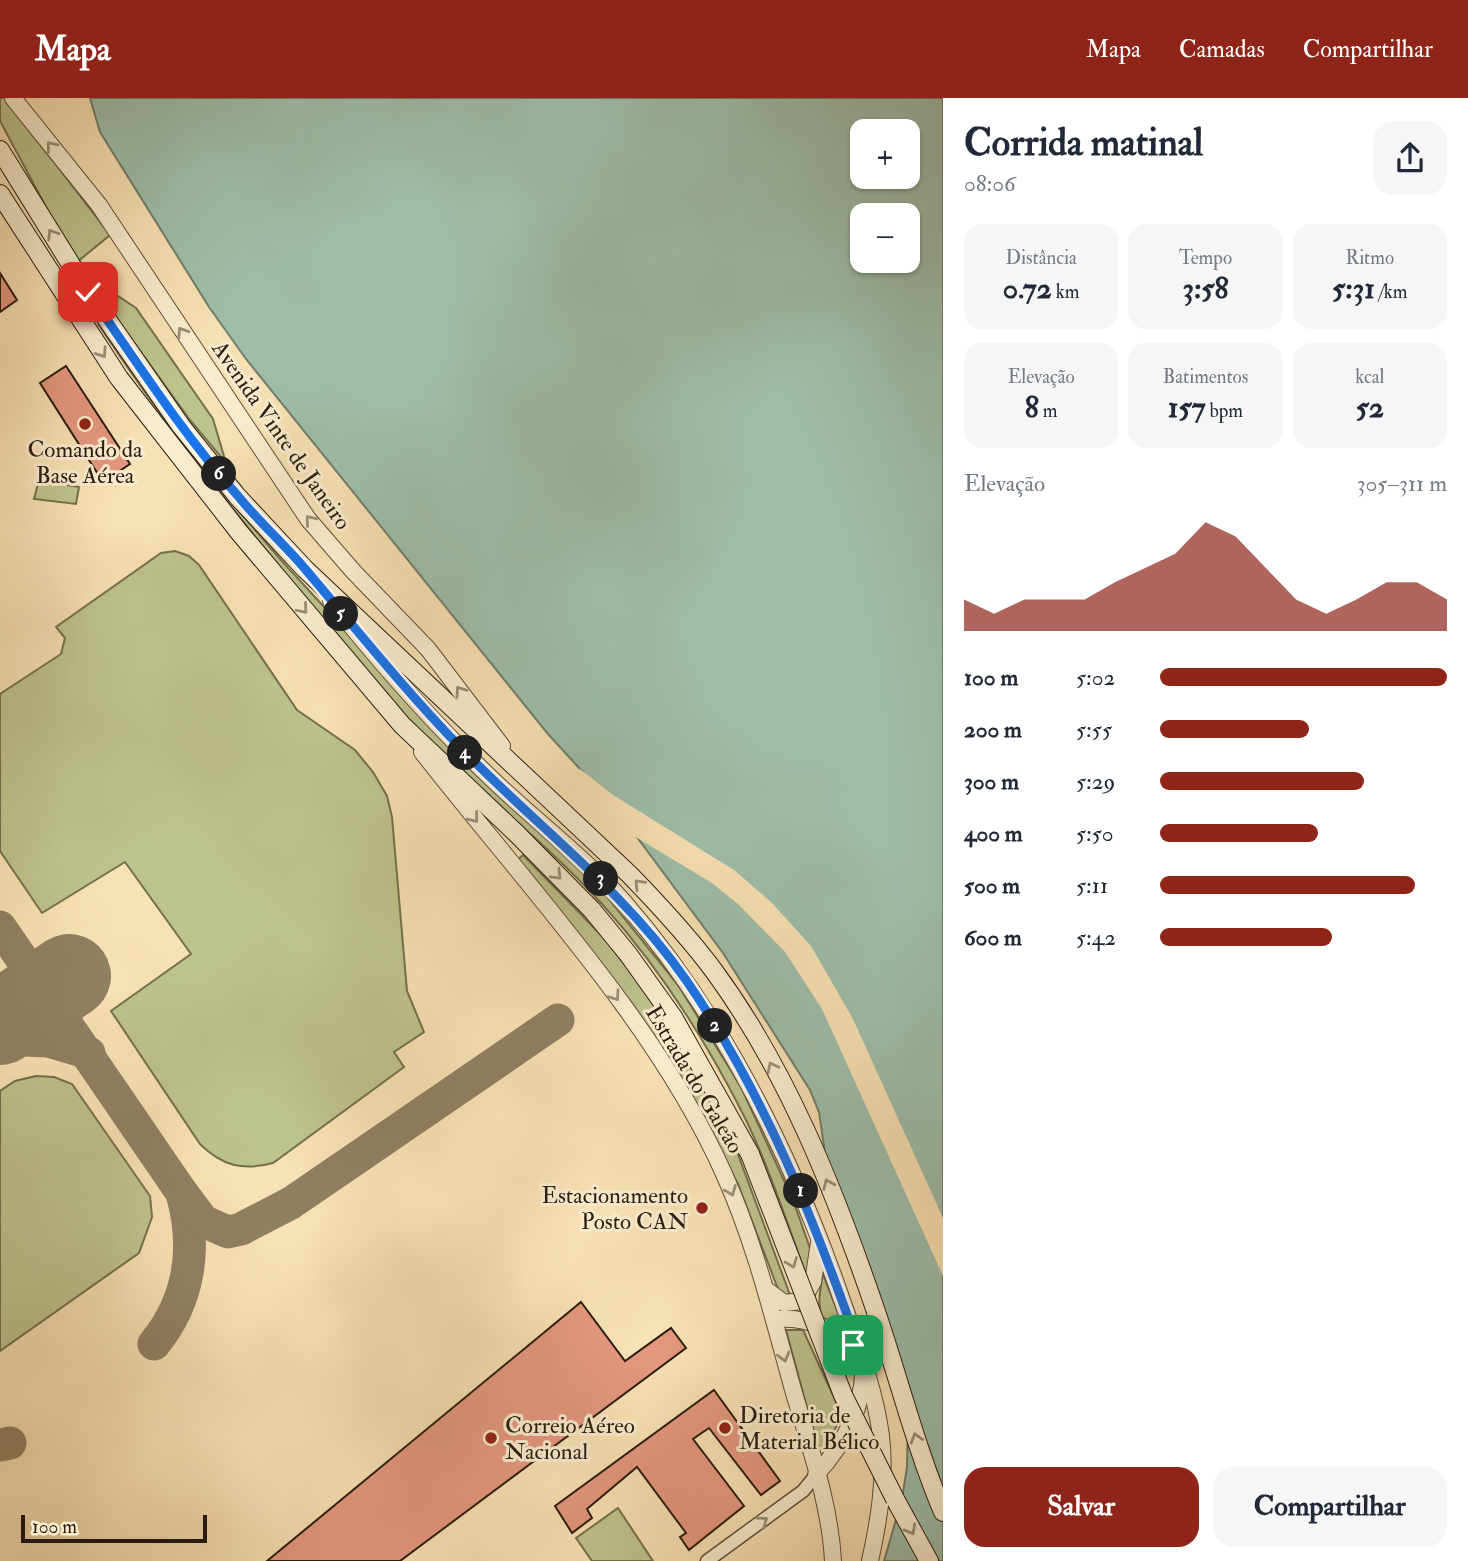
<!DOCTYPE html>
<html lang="pt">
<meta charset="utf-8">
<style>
body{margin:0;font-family:"IM FELL Double Pica",serif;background:#f6f6f7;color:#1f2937;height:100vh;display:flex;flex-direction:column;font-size:26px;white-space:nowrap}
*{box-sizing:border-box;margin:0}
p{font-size:23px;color:#747a83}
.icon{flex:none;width:38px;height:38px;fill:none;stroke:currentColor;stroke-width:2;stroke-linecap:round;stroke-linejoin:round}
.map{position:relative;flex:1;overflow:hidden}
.panel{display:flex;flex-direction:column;background:#fff;width:525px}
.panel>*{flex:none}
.buttons{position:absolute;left:850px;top:21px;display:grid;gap:14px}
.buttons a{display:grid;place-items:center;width:70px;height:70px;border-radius:14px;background:#fff;box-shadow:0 2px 5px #0004;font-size:35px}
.scale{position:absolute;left:21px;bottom:18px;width:186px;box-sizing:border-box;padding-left:7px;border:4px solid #2a1d10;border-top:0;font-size:19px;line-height:24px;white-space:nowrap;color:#2a1d10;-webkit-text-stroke:5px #faecce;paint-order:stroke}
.pin{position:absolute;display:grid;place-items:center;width:60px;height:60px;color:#fff;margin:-30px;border-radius:14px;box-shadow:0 4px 10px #0006}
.km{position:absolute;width:35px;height:35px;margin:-18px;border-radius:50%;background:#222;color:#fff;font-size:19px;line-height:35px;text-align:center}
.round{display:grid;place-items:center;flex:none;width:74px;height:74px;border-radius:21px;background:#f6f6f7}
.summary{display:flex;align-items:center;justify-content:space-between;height:119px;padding:0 21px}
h1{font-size:38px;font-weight:700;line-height:52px}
.stats{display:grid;grid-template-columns:repeat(3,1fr);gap:10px;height:119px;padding:7px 21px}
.stats div{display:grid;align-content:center;border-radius:18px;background:#f6f6f7;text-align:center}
.stats b{font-size:30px;font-weight:700}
.stats small{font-size:19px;font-weight:400}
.stats p{font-size:19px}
.chart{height:196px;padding:14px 21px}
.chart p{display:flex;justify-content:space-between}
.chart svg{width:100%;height:126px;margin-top:7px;fill:#8f2418;opacity:.7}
.button{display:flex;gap:14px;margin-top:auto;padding:14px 21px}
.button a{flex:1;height:80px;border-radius:21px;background:#8f2418;color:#fff;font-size:28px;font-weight:700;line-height:80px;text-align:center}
.button a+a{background:#f6f6f7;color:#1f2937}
ul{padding:0 21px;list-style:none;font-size:23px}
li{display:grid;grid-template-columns:112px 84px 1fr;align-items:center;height:52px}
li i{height:18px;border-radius:9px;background:#8f2418}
header{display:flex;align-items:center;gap:42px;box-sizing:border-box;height:98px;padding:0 35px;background:#8f2418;color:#fff}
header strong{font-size:33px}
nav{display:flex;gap:38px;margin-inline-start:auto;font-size:24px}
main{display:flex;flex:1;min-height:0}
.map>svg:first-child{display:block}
</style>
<header>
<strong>Mapa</strong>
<nav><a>Mapa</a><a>Camadas</a><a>Compartilhar</a></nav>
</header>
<main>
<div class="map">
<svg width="943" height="1463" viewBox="0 0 943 1463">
<rect width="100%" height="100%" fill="#f8e1b4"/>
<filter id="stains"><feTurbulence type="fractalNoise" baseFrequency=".00286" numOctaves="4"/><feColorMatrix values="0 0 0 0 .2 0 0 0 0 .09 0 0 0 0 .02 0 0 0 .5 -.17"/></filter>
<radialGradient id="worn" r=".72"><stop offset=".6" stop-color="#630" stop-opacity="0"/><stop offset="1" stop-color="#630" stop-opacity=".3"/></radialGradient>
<g fill="#bdc38d" stroke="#74704e" stroke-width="2">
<polygon points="0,0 5,0 110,137 76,165 0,23"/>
<polygon points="115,196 136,210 213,321 226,365 190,322 102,200"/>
<path d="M 102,224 L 231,404 L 281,462 L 478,677 L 604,795 L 678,887 L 741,989 L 793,1102 L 812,1156 L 807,1179 C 787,1125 769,1068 743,1016 C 706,943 658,868 603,807 C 542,740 468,686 406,620 C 372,584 342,543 310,505 C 235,415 163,325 99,227 Z"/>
<polygon points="39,382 79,389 76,406 34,401"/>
<path d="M 175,453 L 189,458 L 199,467 L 297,612 L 355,652 L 373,674 L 387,698 L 392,719 L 407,893 L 424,934 L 394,954 L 404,969 L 273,1065 C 243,1073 222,1068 200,1046 L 111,913 L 191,856 L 125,764 L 42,815 L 0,753 L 0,596 L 61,556 L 65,540 L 56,529 L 161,455 Z"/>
<polygon points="523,757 603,839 654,904 685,955 736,1051 790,1197 782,1197 778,1191 738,1086 674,972 517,762"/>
<polygon points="36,978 54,979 72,986 150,1098 152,1119 139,1155 0,1253 0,993 15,983"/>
<path d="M 822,1174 L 845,1232 L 822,1219 C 816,1203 822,1191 822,1174 Z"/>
<polygon points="786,1232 803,1232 843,1319 819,1354"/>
<polygon points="618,1410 653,1463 592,1463 576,1440"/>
</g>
<path fill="#9ebeaa" stroke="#707e6c" stroke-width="2" fill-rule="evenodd" d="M 90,0 L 943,0 L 943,1463 L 884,1463 L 902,1401 L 907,1369 L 908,1323 L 826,1062 L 819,1014 L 810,992 L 723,855 L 613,707 L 548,636 L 246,261 L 209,209 L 100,34 ZM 863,33 L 908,33 L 908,79 L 863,79 ZM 863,117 L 908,117 L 908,163 L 863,163 Z"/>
<polygon fill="#f8e1b4" points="580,671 613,697 734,772 771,804 811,848 853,921 943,1120 943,1178 822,911 785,854 738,806 712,785 629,735 578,673"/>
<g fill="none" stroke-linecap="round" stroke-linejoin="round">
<g stroke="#917f62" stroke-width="33">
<path d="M 0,829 L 182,1095 C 197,1149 190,1202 154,1246"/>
<polyline points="0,941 48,943 89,955"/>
<polyline points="182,1095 203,1123 228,1134 241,1131 291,1105 558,922"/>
<polyline points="0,1347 10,1345"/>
</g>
<polyline stroke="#917f62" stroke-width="84" points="0,925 69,878"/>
</g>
<g fill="#e4977e" stroke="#2a1d10" stroke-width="2">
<polygon points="0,175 17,202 0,214"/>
<polygon points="66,268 130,366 103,384 40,285"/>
<polygon points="581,1204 625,1263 671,1230 686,1250 400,1463 267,1463"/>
<polygon points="714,1292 780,1383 761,1397 709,1330 693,1341 744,1408 689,1452 680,1439 686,1435 637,1369 587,1411 592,1420 572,1435 555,1408"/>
</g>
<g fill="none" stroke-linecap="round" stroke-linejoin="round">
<defs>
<polyline id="minor" points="707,1463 803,1393 816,1377"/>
<g id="tertiary">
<polyline points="13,0 99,107 308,421 353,473 428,551 502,648"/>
<path d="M 331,503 C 381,566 435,627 493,682 C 536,723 584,759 624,804 C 725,920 793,1060 843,1205 C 858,1248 875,1292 881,1338 C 886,1380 879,1422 870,1463"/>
<path d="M 422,654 C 524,785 657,925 724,1076 C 755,1145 772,1216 792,1288 C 808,1344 830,1404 833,1463"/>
<polyline points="768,1193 784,1205 802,1203 813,1184 819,1144"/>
<path d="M 774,1222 C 803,1216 840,1233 859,1254"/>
<path d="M 816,1377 C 842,1348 863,1313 863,1273"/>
</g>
<g id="secondary">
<path d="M 0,52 L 88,194 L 181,328 L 237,398 L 305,471 L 630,777 C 660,808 689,839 714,873 C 786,971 833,1089 872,1202 C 897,1273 914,1345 943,1414"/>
<polyline points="0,96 119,280 239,434 402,627 516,735 592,812 628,856 673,919 750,1056"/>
<polyline points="895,1401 929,1463"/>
</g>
</defs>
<use href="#minor" stroke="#5e4e39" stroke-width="15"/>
<use href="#tertiary" stroke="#5e4e39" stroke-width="18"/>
<use href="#secondary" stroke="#2a1d10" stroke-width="20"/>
<use href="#minor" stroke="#faecce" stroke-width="12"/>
<use href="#tertiary" stroke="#faecce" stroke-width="16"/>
<use href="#secondary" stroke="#faecce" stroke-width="18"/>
<defs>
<polyline id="secondary-bridge" points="750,1056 843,1297 895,1401"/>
</defs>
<use href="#secondary-bridge" stroke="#2a1d10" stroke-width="20" stroke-linecap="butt"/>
<use href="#secondary-bridge" stroke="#faecce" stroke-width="18"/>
</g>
<defs><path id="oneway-chevron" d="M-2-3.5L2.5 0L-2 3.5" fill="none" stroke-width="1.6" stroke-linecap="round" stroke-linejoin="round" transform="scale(1.75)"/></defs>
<g stroke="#9c8f78">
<use href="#oneway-chevron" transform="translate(51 48) rotate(-129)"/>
<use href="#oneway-chevron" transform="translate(52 136) rotate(-122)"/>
<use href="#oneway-chevron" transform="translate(182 234) rotate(-123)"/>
<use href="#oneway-chevron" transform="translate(102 255) rotate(56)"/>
<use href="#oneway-chevron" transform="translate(310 422) rotate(-129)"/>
<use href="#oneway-chevron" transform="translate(303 511) rotate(50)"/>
<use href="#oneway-chevron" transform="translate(460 593) rotate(-125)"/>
<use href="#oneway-chevron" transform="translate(474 720) rotate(51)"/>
<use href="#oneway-chevron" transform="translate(557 777) rotate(45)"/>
<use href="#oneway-chevron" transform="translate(639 786) rotate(-134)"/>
<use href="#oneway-chevron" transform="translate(615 898) rotate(55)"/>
<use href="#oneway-chevron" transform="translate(772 969) rotate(-118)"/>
<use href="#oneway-chevron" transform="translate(828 1086) rotate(-113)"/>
<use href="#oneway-chevron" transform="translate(731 1093) rotate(68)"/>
<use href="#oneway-chevron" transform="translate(792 1165) rotate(69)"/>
<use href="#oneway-chevron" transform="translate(784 1259) rotate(75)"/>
<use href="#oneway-chevron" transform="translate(916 1340) rotate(-107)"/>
<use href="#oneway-chevron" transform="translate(763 1423) rotate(-36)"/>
<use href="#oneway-chevron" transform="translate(911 1432) rotate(61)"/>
</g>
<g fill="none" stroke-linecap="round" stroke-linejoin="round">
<defs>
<path id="route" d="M 88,194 C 136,263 182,335 238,398 C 259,424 284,446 306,472 C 356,531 405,592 459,648 C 536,728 622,790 686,882 C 766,998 815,1124 861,1256 L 853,1247"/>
</defs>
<use href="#route" stroke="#fff" stroke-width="14"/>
<use href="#route" stroke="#1a73e8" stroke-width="9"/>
</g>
<g fill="#8f2418" stroke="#faecce" stroke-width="2.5">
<circle cx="85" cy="326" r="7"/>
<circle cx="702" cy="1110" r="7"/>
<circle cx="725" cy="1330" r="7"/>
<circle cx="491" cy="1340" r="7"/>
</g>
<g text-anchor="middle" stroke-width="6" stroke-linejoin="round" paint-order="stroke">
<g font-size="23" fill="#2a1d10" stroke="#faecce">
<text transform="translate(282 337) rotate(55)" y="8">Avenida Vinte de Janeiro</text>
<text transform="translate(695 981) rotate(59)" y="8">Estrada do Galeão</text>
</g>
<g font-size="23" fill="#2a1d10" stroke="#faecce" text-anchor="start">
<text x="85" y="359" text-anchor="middle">Comando da<tspan x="85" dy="26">Base Aérea</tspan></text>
<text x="688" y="1105" text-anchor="end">Estacionamento<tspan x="688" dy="26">Posto CAN</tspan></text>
<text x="739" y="1325">Diretoria de<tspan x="739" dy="26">Material Bélico</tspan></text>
<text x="505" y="1335">Correio Aéreo<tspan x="505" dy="26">Nacional</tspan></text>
</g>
</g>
<rect width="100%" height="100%" filter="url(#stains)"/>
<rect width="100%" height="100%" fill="url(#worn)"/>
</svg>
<div class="buttons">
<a>+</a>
<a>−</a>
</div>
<div class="scale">100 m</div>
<div class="pin" style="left:853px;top:1247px;background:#1e9e55"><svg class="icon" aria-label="arrive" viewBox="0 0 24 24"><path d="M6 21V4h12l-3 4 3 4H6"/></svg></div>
<div class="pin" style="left:88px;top:194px;background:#d93025"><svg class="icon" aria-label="check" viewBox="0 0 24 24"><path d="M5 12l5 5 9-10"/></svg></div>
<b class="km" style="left:801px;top:1093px">1</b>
<b class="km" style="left:715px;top:928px">2</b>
<b class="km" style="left:601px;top:781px">3</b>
<b class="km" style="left:465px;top:655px">4</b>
<b class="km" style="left:341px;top:516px">5</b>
<b class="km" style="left:219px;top:376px">6</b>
</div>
<section class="panel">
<div class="summary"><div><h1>Corrida matinal</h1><p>08:06</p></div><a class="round"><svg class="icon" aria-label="share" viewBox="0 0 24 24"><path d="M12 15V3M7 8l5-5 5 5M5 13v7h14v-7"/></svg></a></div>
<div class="stats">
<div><p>Distância</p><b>0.72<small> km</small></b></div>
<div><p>Tempo</p><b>3:58</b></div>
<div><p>Ritmo</p><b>5:31<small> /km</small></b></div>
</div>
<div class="stats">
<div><p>Elevação</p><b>8<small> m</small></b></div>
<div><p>Batimentos</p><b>157<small> bpm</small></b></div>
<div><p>kcal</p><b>52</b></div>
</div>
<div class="chart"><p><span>Elevação</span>305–311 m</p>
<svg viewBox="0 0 160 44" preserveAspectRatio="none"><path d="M0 44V33L10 38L20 33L30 33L40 33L50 27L60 22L70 17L80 6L90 11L100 22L110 33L120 38L130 33L140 27L150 27L160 33V44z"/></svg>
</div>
<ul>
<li><b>100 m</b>5:02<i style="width:100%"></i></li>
<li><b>200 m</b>5:55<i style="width:52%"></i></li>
<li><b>300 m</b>5:29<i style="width:71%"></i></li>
<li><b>400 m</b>5:50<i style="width:55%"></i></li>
<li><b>500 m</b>5:11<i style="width:89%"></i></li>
<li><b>600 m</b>5:42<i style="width:60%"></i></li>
</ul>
<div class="button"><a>Salvar</a><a>Compartilhar</a></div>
</section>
</main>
